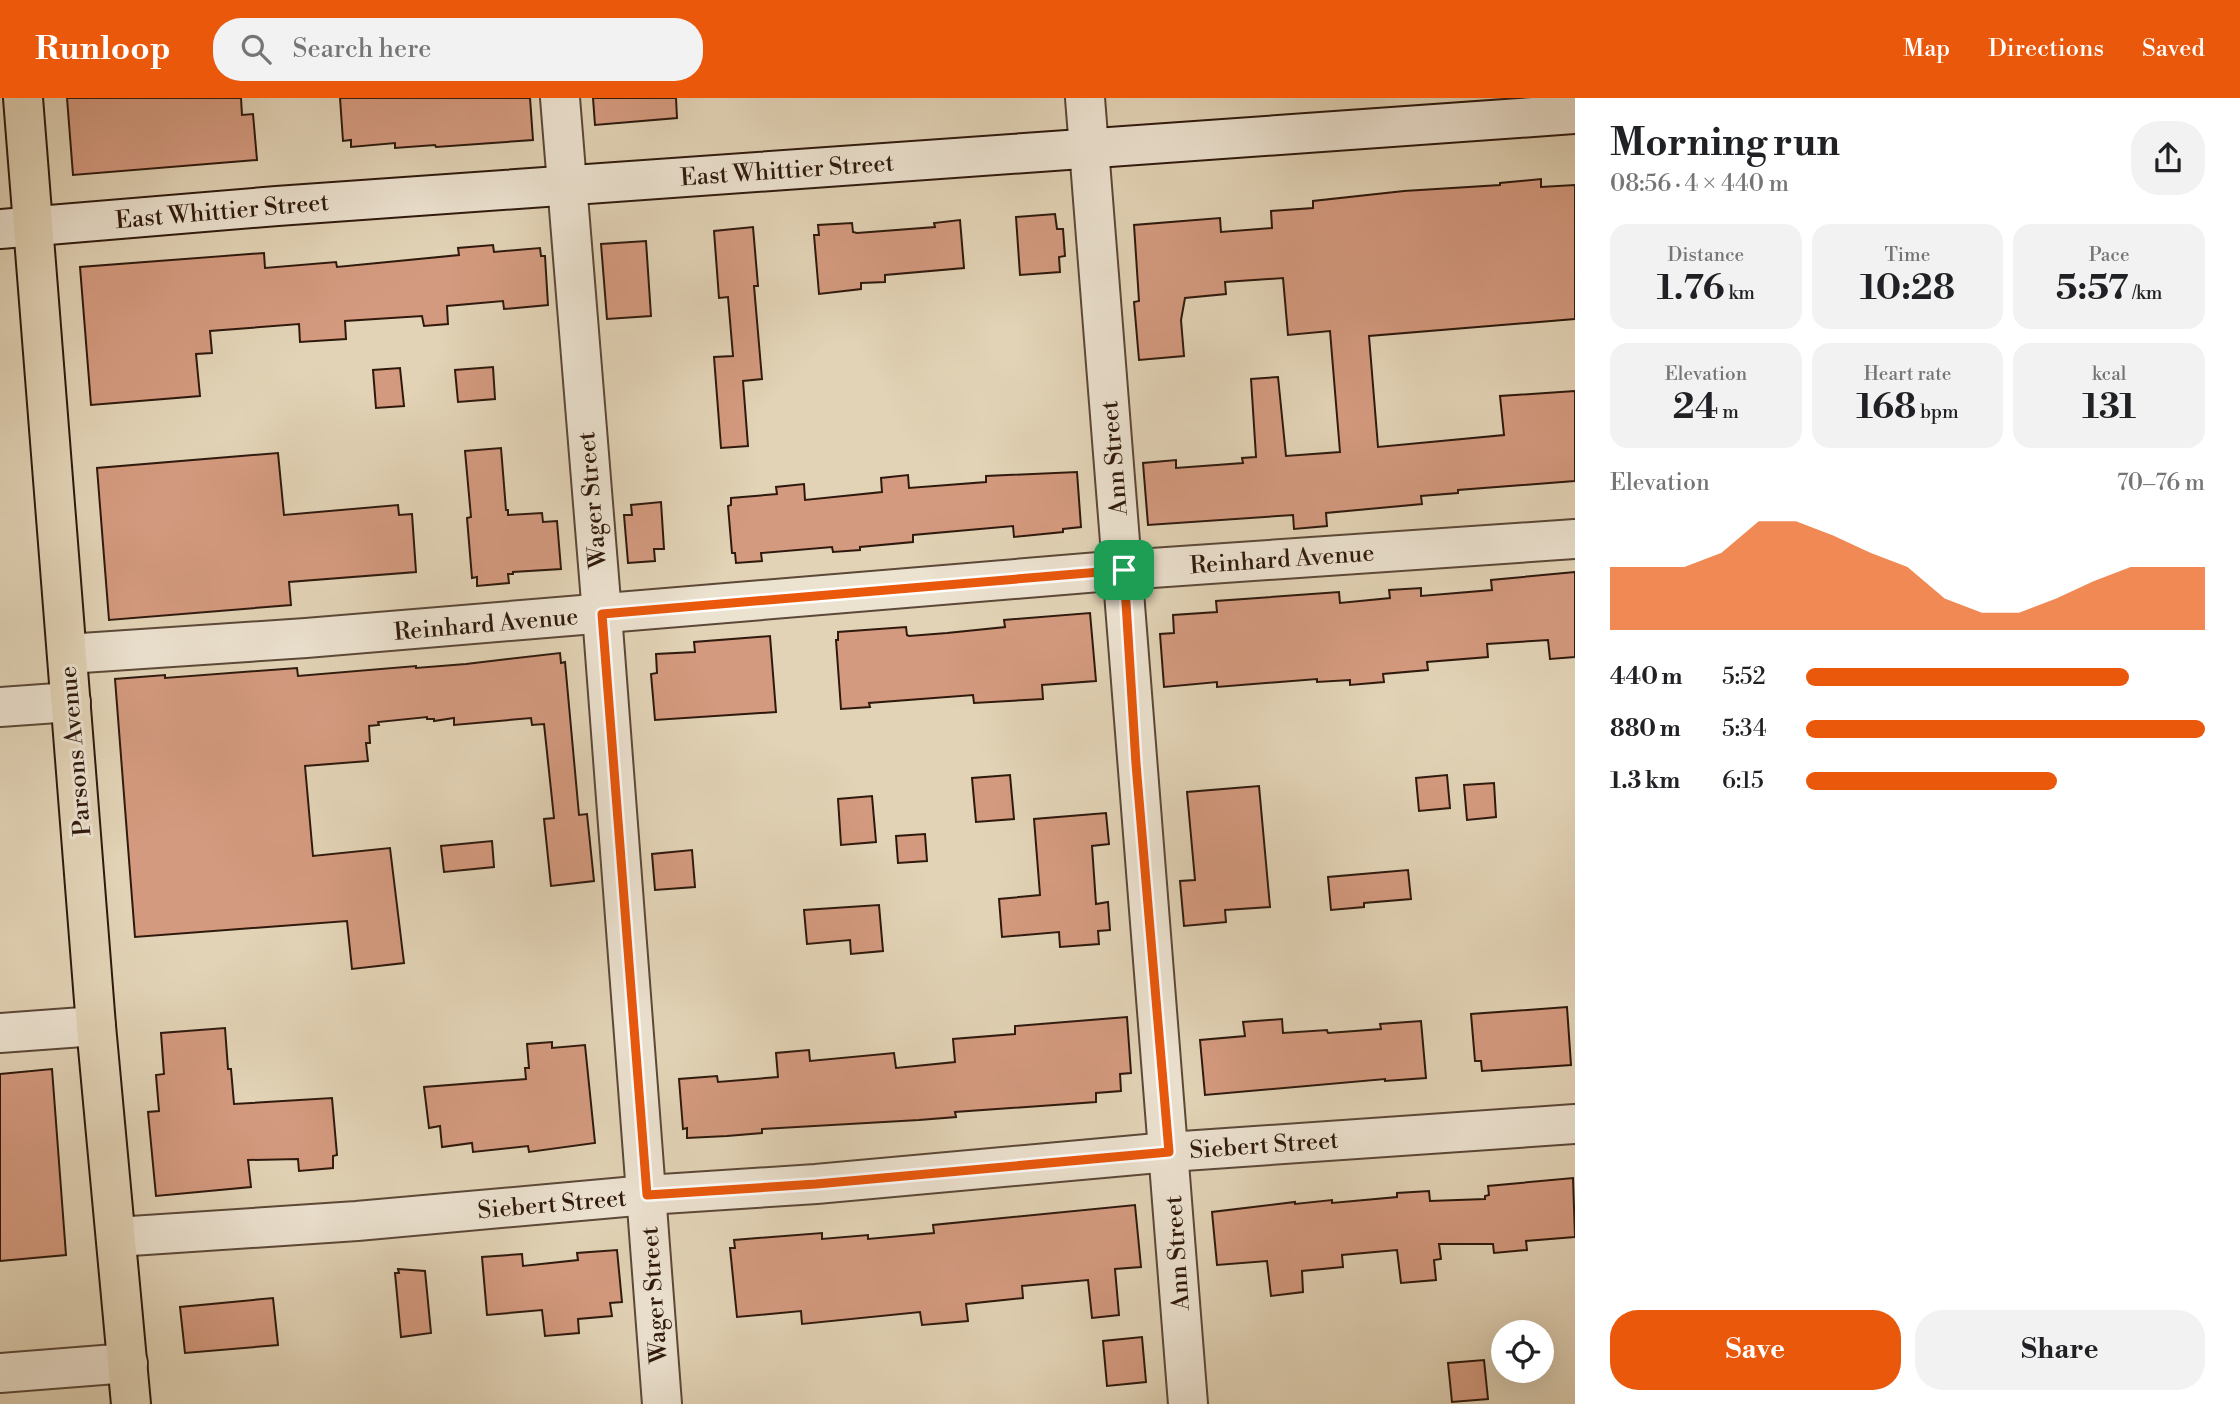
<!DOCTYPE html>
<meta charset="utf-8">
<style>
body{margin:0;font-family:"Libre Bodoni",serif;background:#f2f2f2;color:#202124;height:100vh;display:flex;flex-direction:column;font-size:26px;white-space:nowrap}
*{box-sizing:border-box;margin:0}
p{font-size:23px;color:#757577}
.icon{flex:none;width:38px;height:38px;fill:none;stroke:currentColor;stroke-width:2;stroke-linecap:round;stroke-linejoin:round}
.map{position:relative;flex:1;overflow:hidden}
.details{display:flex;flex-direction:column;background:#fff;width:665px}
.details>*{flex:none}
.fabs{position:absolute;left:1491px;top:1222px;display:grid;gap:14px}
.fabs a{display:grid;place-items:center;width:63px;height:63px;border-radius:50%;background:#fff;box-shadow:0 7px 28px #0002;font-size:35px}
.pin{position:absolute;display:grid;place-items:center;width:60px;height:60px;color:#fff;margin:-30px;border-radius:14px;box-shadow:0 4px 10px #0006}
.round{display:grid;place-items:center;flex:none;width:74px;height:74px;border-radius:28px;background:#f2f2f2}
.summary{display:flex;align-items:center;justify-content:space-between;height:119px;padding:0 35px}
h1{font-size:38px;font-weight:700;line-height:52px}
.figures{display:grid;grid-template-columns:repeat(3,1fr);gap:10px;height:119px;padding:7px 35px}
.figures div{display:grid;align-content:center;border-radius:18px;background:#f2f2f2;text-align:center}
.figures b{font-size:35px;font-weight:700}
.figures small{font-size:19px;font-weight:400}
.figures p{font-size:19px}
.chart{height:196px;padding:14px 35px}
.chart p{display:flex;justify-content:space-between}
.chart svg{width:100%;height:126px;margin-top:7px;fill:#ea580c;opacity:.7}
.cta{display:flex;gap:14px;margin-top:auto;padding:14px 35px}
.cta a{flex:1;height:80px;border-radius:28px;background:#ea580c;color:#fff;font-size:28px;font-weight:700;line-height:80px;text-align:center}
.cta a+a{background:#f2f2f2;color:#202124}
ul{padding:0 35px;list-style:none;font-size:23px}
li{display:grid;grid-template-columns:112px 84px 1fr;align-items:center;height:52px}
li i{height:18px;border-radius:9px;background:#ea580c}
header{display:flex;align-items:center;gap:42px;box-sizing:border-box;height:98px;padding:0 35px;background:#ea580c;color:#fff}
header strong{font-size:33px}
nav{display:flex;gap:38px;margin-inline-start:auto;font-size:24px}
.search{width:490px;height:63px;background:#f2f2f2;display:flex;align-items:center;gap:18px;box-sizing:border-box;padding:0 24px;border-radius:28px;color:#757577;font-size:26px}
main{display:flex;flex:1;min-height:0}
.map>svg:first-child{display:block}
</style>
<header>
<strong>Runloop</strong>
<div class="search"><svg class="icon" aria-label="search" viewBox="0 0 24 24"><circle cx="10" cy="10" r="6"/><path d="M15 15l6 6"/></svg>Search here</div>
<nav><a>Map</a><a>Directions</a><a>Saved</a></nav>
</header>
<main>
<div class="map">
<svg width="1575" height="1306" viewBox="0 0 1575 1306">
<rect width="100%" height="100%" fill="#e2d3b6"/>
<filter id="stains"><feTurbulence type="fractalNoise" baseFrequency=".00286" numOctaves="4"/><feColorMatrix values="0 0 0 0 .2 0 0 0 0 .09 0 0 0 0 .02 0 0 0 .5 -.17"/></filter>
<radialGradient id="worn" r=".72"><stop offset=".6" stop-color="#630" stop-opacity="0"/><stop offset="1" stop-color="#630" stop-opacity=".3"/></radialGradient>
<g fill="#d49a7f" stroke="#2f190d" stroke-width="2">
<polygon points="67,0 241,0 242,17 253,16 257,62 73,77"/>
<polygon points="340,0 530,0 533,42 436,49 435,47 395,50 395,45 351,49 351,42 343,43"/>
<polygon points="593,0 676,0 677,20 595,27"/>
<polygon points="1541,81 1541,89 1575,87 1575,221 1369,238 1378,349 1504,337 1500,298 1575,293 1575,383 1458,392 1458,395 1421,398 1422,406 1326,415 1327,428 1294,431 1293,417 1148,427 1143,365 1176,362 1176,370 1243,365 1242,360 1256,359 1251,281 1278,279 1286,358 1340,354 1330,233 1288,237 1283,180 1225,184 1226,196 1185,200 1181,222 1184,258 1139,262 1134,204 1139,203 1134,127 1220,120 1221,134 1272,130 1271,113 1313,110 1313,103 1404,93 1500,87 1500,85"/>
<polygon points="1055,116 1057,131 1063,131 1065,158 1059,159 1060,174 1020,177 1016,119"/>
<polygon points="960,122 964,170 885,177 885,184 861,185 861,191 819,196 814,137 819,137 818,127 852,125 853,134 857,135 935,129 934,125"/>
<polygon points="753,129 758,188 754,188 762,281 743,283 748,348 721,350 714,259 733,258 728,199 719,200 714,133"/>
<polygon points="646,143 651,218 607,221 601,146"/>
<polygon points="493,147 494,154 540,150 541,158 545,158 548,207 504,211 503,203 447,208 448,226 424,228 422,218 345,223 346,241 300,244 299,226 210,233 212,255 196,256 200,298 91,307 80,169 264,155 265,170 336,164 337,169 459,157 458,150"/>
<polygon points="493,269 495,301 458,304 455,272"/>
<polygon points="400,270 404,308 376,310 373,272"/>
<polygon points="501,350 506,412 508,412 508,417 542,415 543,424 557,423 561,471 513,474 513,476 508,476 509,485 477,488 477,479 472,480 467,420 471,419 465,353"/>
<polygon points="278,355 284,417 398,407 399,417 412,416 416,474 289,484 291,507 109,522 97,370"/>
<polygon points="1077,374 1081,429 1063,431 1063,434 1014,439 1013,428 913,437 913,444 860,449 860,452 833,454 832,449 761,455 762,463 736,465 735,455 732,455 728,408 731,407 731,400 777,396 776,389 804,386 805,402 882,394 881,380 908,377 909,390 986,384 986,378"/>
<polygon points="661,404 664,451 654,451 655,463 628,465 624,417 632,417 631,407"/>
<polygon points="1575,474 1575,559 1550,561 1548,542 1487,546 1488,559 1427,564 1428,572 1383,576 1384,584 1350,587 1350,582 1317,584 1317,581 1217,589 1217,584 1164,589 1160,536 1174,535 1173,517 1217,514 1216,503 1339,494 1340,505 1390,500 1389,492 1421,490 1421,498 1492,492 1491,482"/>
<polygon points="1090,515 1096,583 1042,587 1043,601 974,605 973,597 869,605 870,609 841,611 836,542 838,542 838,534 906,529 907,537 909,538 947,535 1005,529 1004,522"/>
<polygon points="770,538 776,614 655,622 651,576 657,575 656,556 695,554 694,544"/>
<polygon points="560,555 561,565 565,564 579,717 587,716 594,783 551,788 544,721 554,720 544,626 532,627 531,620 454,627 454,620 434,623 434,621 427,621 427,619 378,624 379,627 369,628 370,645 366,645 368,663 305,668 313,758 390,750 404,865 352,871 347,823 135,839 115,581 165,577 165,580 297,570 298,578 416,568 416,570 466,566"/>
<polygon points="1010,677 1014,721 976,724 972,680"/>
<polygon points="1447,677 1450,710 1419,713 1416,680"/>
<polygon points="1494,685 1496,719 1467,722 1464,687"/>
<polygon points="1259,688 1270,809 1225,812 1226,824 1184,828 1180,783 1195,782 1187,694"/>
<polygon points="872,698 876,744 841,747 838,701"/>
<polygon points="1106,715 1109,746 1092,748 1096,806 1108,804 1110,832 1098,833 1099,846 1060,849 1059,834 1002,839 999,801 1040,797 1034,721"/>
<polygon points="925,736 927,763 898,765 896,738"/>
<polygon points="492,743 494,769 444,774 441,748"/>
<polygon points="692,752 695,789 655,792 652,756"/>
<polygon points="1408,772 1411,801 1364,805 1364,809 1331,812 1328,779"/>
<polygon points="879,807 883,853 851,856 850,842 807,846 804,812"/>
<polygon points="1567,909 1571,967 1482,973 1481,963 1475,963 1471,916"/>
<polygon points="1127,919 1131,975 1120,976 1121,993 1096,995 1096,1004 955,1014 956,1019 919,1022 762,1031 762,1035 727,1038 687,1040 687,1030 683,1031 679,981 717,978 718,984 778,979 776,955 809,952 810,963 894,955 896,970 955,964 953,941 1015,936 1015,928"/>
<polygon points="1282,921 1283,935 1327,932 1328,935 1381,931 1380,926 1421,923 1426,980 1385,983 1385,981 1205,997 1200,942 1245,938 1243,924"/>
<polygon points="225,930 228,971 231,971 234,1006 332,1000 337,1057 333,1058 333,1070 299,1073 298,1061 248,1062 251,1089 156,1098 148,1014 159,1013 156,977 164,976 161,935"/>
<polygon points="552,944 552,950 585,947 595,1045 529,1054 528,1048 473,1054 472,1045 442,1049 440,1028 429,1030 424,989 526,981 525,970 529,970 527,946"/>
<polygon points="52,971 66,1157 0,1163 0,976"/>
<polygon points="1573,1080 1575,1139 1526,1143 1527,1152 1494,1155 1493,1146 1439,1146 1441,1161 1434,1162 1436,1182 1401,1185 1397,1152 1342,1157 1343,1169 1302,1173 1303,1194 1271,1198 1267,1163 1217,1167 1212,1114 1295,1104 1295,1106 1332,1102 1332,1105 1397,1099 1397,1095 1429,1093 1430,1103 1485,1101 1485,1098 1489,1097 1488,1088"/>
<polygon points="1135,1107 1141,1169 1115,1171 1119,1217 1092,1220 1088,1182 1022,1188 1023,1200 966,1206 968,1223 922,1227 920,1214 802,1226 801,1213 737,1219 730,1150 735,1150 734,1142 822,1135 822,1141 868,1137 868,1141 934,1135 933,1127"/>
<polygon points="617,1152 622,1204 610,1205 612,1218 578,1221 579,1235 545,1238 542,1212 487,1217 482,1159 522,1156 523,1168 578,1162 577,1155"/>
<polygon points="398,1171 425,1173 431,1235 401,1239 395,1175 399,1175"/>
<polygon points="273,1200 278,1247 185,1255 180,1209"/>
<polygon points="1142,1239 1146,1284 1107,1288 1103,1243"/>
<polygon points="1484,1262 1488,1301 1452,1304 1448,1265"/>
</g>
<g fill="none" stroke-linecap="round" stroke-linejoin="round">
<defs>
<g id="street">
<polyline points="560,0 602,516 662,1306"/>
<polyline points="1085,0 1188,1306"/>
<polyline points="67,556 306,540 1123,472 1575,441"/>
<polyline points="0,609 71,604"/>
<polyline points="0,935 96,928"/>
<polyline points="116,1139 357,1123 647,1097 816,1086 1169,1054 1575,1026"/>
<polyline points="0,1275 128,1265"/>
</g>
<polyline id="secondary" points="0,131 277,108 1575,16"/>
<polyline id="primary" points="23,0 96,928 131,1306"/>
</defs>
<use href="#street" stroke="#5c4837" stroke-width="42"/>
<use href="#secondary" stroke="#2f190d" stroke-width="42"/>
<use href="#primary" stroke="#2f190d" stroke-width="42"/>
<use href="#street" stroke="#ece2d0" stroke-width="38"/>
<use href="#secondary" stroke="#ece2d0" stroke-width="38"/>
<use href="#primary" stroke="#e2d3b6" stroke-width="38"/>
</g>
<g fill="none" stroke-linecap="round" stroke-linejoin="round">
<defs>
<polygon id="route" points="1124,472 1136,666 1169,1054 816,1086 647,1097 602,516"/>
</defs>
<use href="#route" stroke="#fff" stroke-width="14"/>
<use href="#route" stroke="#ea580c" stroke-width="9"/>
</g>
<g text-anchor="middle" stroke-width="6" stroke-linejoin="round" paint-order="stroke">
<g font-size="24" fill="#2f190d" stroke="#ece2d0">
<text transform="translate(787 72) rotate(-4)" y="8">East Whittier Street</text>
<text transform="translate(222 113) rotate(-5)" y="8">East Whittier Street</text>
<text transform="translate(1114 360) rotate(-95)" y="8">Ann Street</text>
<text transform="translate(592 402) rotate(-95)" y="8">Wager Street</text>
<text transform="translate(1282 461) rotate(-4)" y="8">Reinhard Avenue</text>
<text transform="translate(486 526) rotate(-5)" y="8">Reinhard Avenue</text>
<text transform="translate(75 653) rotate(-95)" y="8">Parsons Avenue</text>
<text transform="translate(1264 1047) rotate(-4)" y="8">Siebert Street</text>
<text transform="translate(552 1106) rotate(-5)" y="8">Siebert Street</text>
<text transform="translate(1177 1155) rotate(-94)" y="8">Ann Street</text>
<text transform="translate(654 1197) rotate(-94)" y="8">Wager Street</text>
</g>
</g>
<rect width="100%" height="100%" filter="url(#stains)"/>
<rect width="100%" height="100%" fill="url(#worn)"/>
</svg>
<div class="fabs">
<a><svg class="icon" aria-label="locate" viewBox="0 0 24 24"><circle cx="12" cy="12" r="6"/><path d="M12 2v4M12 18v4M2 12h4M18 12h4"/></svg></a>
</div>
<div class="pin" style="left:1124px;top:472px;background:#1e9e55"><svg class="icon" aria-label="arrive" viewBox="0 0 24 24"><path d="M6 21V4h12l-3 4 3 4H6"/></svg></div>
</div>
<section class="details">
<div class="summary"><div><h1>Morning run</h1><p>08:56 · 4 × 440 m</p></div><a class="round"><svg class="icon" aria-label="share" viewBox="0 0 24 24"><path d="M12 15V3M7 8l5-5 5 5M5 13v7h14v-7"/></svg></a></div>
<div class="figures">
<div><p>Distance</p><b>1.76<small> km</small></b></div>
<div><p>Time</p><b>10:28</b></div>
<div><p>Pace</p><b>5:57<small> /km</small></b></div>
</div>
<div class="figures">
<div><p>Elevation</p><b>24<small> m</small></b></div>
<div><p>Heart rate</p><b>168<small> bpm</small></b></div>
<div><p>kcal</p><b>131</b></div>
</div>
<div class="chart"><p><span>Elevation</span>70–76 m</p>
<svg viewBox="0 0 160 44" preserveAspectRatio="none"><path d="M0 44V22L10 22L20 22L30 17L40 6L50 6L60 11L70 17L80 22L90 33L100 38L110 38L120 33L130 27L140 22L150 22L160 22V44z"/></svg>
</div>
<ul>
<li><b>440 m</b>5:52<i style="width:81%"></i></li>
<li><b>880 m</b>5:34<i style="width:100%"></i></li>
<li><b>1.3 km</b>6:15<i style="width:63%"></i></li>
</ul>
<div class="cta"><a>Save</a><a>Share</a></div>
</section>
</main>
